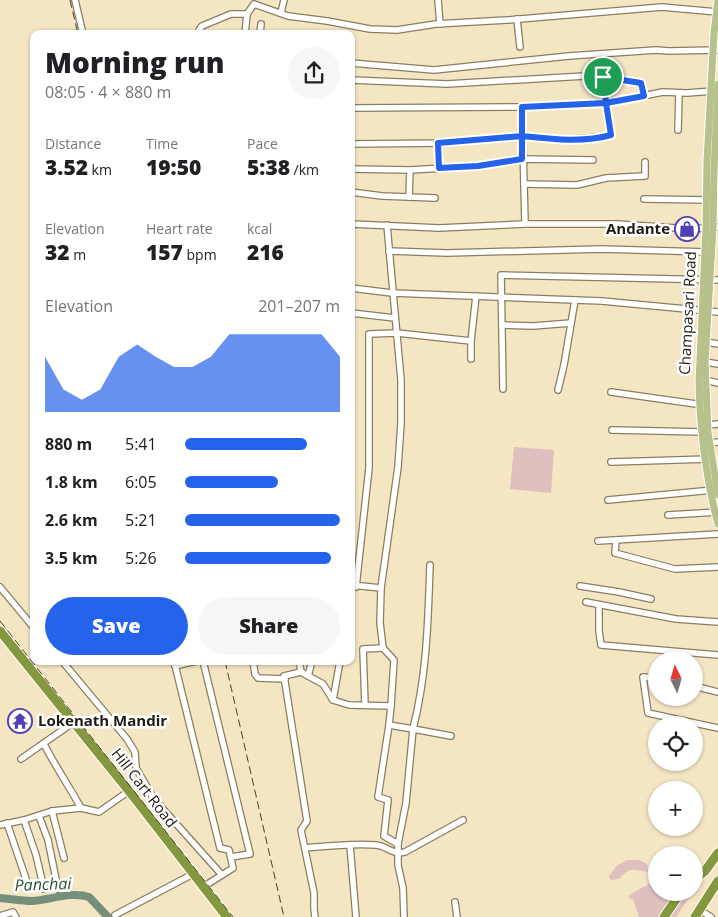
<!DOCTYPE html>
<meta charset="utf-8">
<style>
body{margin:0;font-family:"Open Sans",sans-serif;background:#f6f6f6;color:#202124;height:100vh;display:flex;flex-direction:column;font-size:19px;white-space:nowrap}
*{box-sizing:border-box;margin:0}
p{font-size:16px;color:#757577}
.icon{flex:none;width:28px;height:28px;fill:none;stroke:currentColor;stroke-width:2;stroke-linecap:round;stroke-linejoin:round}
.map{position:relative;flex:1;overflow:hidden}
.side{position:absolute;left:30px;top:30px;width:325px;height:635px;display:flex;flex-direction:column;background:#fff;border-radius:10px;box-shadow:0 1px 4px #0004}
.side>*{flex:none}
.needle{width:32px;rotate:355deg}
.buttons{position:absolute;left:648px;top:651px;display:grid;gap:10px}
.buttons a{display:grid;place-items:center;width:55px;height:55px;border-radius:50%;background:#fff;box-shadow:0 1px 4px #0004;font-size:25px}
.pin{position:absolute;display:grid;place-items:center;width:42px;height:42px;color:#fff;margin:-21px;border:2px solid #fff;border-radius:50%;box-shadow:0 1px 5px #0007}
.round{display:grid;place-items:center;flex:none;width:52px;height:52px;border-radius:26px;background:#f6f6f6}
.head{display:flex;align-items:center;justify-content:space-between;height:85px;padding:0 15px}
h1{font-size:28px;font-weight:800;line-height:38px}
.figures{display:grid;grid-template-columns:repeat(3,1fr);gap:8px;height:85px;padding:5px 15px}
.figures div{display:grid;align-content:center}
.figures b{font-size:21px;font-weight:800}
.figures small{font-size:14px;font-weight:400}
.figures p{font-size:14px}
.chart{height:140px;padding:10px 15px}
.chart p{display:flex;justify-content:space-between}
.chart svg{width:100%;height:90px;margin-top:5px;fill:#2563eb;opacity:.7}
.button{display:flex;gap:10px;margin-top:auto;padding:10px 15px}
.button a{flex:1;height:58px;border-radius:30px;background:#2563eb;color:#fff;font-size:20px;font-weight:800;line-height:58px;text-align:center}
.button a+a{background:#f6f6f6;color:#202124}
ul{padding:0 15px;list-style:none;font-size:16px}
li{display:grid;grid-template-columns:80px 60px 1fr;align-items:center;height:38px}
li i{height:12px;border-radius:6px;background:#2563eb}
.map>svg:first-child{display:block}
</style>
<div class="map">
<svg width="718" height="917" viewBox="0 0 718 917">
<rect width="100%" height="100%" fill="#f4e5c3"/>
<g fill="#dec0bf">
<polygon points="514,447 554,450 551,493 510,489"/>
<path d="M 628,860 L 639,860 L 647,864 L 648,872 C 632,870 631,866 619,879 L 611,880 L 609,877 C 614,868 618,863 628,860 Z"/>
<polygon points="656,880 656,892 690,893 690,896 676,917 639,917 633,899 629,898 629,895"/>
</g>
<g fill="none" stroke-linecap="round" stroke-linejoin="round">
<path stroke="#768f7c" stroke-width="8" d="M 0,898 C 11,899 22,901 32,901 C 50,900 71,891 89,897 L 108,917"/>
<defs>
<g id="minor">
<polyline points="75,0 83,34"/>
<polyline points="438,0 440,24"/>
<polyline points="281,13 284,0"/>
<polyline points="517,19 520,47"/>
<polyline points="199,34 199,30 202,26 231,14 247,14"/>
<polyline points="245,34 247,14 254,4 288,16 327,21 370,29 397,30 436,24 507,20 662,7 717,12"/>
<polyline points="260,34 261,24"/>
<polyline points="351,63 434,70 569,56 656,50 669,51 718,50"/>
<polyline points="351,80 447,84 585,76 612,77 641,83 644,96"/>
<polyline points="522,107 525,224"/>
<polyline points="351,108 522,107 607,103 663,92 687,93 713,91"/>
<polyline points="678,130 679,93"/>
<polyline points="438,143 439,169"/>
<polyline points="351,144 446,143 522,136 560,140 603,137 611,135 603,77 604,54"/>
<polyline points="351,169 410,170 478,166 522,159 593,160"/>
<polyline points="524,184 577,185 606,178 645,176 645,162"/>
<polyline points="351,192 382,196 435,198"/>
<polyline points="409,197 410,170"/>
<polyline points="644,199 709,200"/>
<polyline points="351,224 439,228 525,224 617,224 691,229 718,227"/>
<polyline points="387,225 401,380 401,423 398,467 381,588 380,623 383,648 394,660 391,706"/>
<polyline points="389,251 447,253 601,249 707,252"/>
<polyline points="351,288 392,293 602,301 718,312"/>
<polyline points="351,313 395,318"/>
<polyline points="502,325 533,326 571,323"/>
<polyline points="706,342 718,344"/>
<polyline points="471,359 471,341"/>
<polyline points="705,362 718,364"/>
<polyline points="705,380 718,383"/>
<polyline points="503,389 501,275 718,280"/>
<polyline points="558,390 564,365 575,300"/>
<polyline points="611,392 703,405"/>
<polyline points="708,425 718,424"/>
<polyline points="612,430 704,432"/>
<polyline points="710,443 718,442"/>
<polyline points="611,462 709,459"/>
<polyline points="608,500 713,490"/>
<polyline points="668,515 718,512"/>
<polyline points="616,540 615,553 675,569 718,567"/>
<polyline points="598,541 718,534"/>
<path d="M 430,565 C 428,621 427,674 413,729 L 451,736"/>
<polyline points="351,585 381,588"/>
<polyline points="580,586 619,592 651,599"/>
<polyline points="0,587 34,628"/>
<polyline points="356,587 369,468 369,334 397,333 471,341 476,296"/>
<polyline points="586,602 676,619 718,622"/>
<polyline points="599,605 599,631 601,645 718,655"/>
<polyline points="62,661 127,739 135,752 136,768 154,799 222,875"/>
<polyline points="174,661 220,848 229,850 233,868 203,887"/>
<polyline points="203,661 250,854 231,857"/>
<polyline points="253,661 255,674 258,678 285,679"/>
<polyline points="299,661 301,672"/>
<polyline points="175,666 196,661"/>
<polyline points="308,676 312,661"/>
<polyline points="656,678 643,677 648,713 718,728"/>
<polyline points="694,686 718,692"/>
<polyline points="333,700 340,661"/>
<polyline points="365,705 363,649 383,648"/>
<polyline points="389,725 378,797 388,800 384,836 398,844"/>
<path d="M 44,744 C 55,766 69,786 81,808"/>
<polyline points="21,759 74,722"/>
<polyline points="52,811 64,858"/>
<polyline points="39,816 48,840 58,889"/>
<polyline points="24,820 36,855 44,889"/>
<polyline points="7,823 26,879"/>
<polyline points="0,825 24,820 52,811 81,808 99,812 129,791"/>
<polyline points="350,845 356,917"/>
<path d="M 305,848 C 328,846 352,843 376,845 C 387,846 392,855 405,852 L 463,820"/>
<polyline points="455,902 457,917"/>
<polyline points="699,910 711,917"/>
<polyline points="115,915 193,874"/>
<polyline points="0,916 13,912 16,917"/>
<polyline points="315,917 314,909 314,893 301,830 307,821 284,676 301,672 323,684 333,700 349,705 391,706 389,725 413,729 406,803 398,844 398,865 403,888 404,917"/>
</g>
<g id="major">
<path d="M 718,0 L 714,33 L 707,161 L 706,228 L 699,382 C 700,430 706,478 718,524"/>
<polyline points="718,84 714,170 713,228 705,362 708,432 718,495"/>
</g>
<g id="highway">
<polyline points="0,631 129,791 227,917"/>
<polyline points="694,880 705,871 718,853"/>
<polyline points="664,917 681,892"/>
<polyline points="695,917 718,881"/>
</g>
</defs>
<use href="#minor" stroke="#8b7d5f" stroke-width="8"/>
<use href="#major" stroke="#fff" stroke-width="9"/>
<use href="#highway" stroke="#fff" stroke-width="11"/>
<use href="#minor" stroke="#fff" stroke-width="5.5"/>
<use href="#major" stroke="#b6c18c" stroke-width="7"/>
<use href="#highway" stroke="#85983f" stroke-width="9"/>
<g stroke="#4a4332" stroke-width="1" stroke-dasharray="8 4" stroke-linecap="butt">
<polyline points="70,0 78,34"/>
<polyline points="0,621 233,917"/>
<polyline points="225,661 284,917"/>
</g>
</g>
<g fill="none" stroke-linecap="round" stroke-linejoin="round">
<defs>
<path id="route" d="M 603,77 L 606,103 L 522,107 L 522,136 L 438,143 L 439,168 L 478,166 L 522,159 L 522,136 C 551,139 583,143 611,135 L 606,103 L 644,96 L 641,83 L 603,77"/>
</defs>
<use href="#route" stroke="#fff" stroke-width="10"/>
<use href="#route" stroke="#2563eb" stroke-width="6"/>
</g>
<defs>
<symbol id="shop-ring" viewBox="-11 -11 22 22"><circle r="9.5" fill="#fff" stroke="#4f40b7" stroke-width="1.5"/><path d="M-5-2.5h2.3a2.7 3.5 0 0 1 5.4 0H5L5.5 6h-11ZM-1.5-2.5h3a1.5 2.3 0 0 0-3 0Z" fill="#4f40b7"/></symbol>
<symbol id="temple-ring" viewBox="-11 -11 22 22"><circle r="9.5" fill="#fff" stroke="#4f40b7" stroke-width="1.5"/><path d="M0-6L5-2H3V0L6.5 2.5H4V6H1.5V3h-3V6H-4V2.5H-6.5L-3 0V-2H-5Z" fill="#4f40b7"/></symbol>
</defs>
<g fill-rule="evenodd">
<use href="#shop-ring" x="673" y="215" width="28" height="28"/>
<use href="#temple-ring" x="6" y="707" width="28" height="28"/>
</g>
<g text-anchor="middle" stroke-width="5" stroke-linejoin="round" paint-order="stroke">
<g font-size="15" font-weight="bold" fill="#201b0f" stroke="#fff" text-anchor="end">
<text x="670" y="234">Andante</text>
<text x="38" y="726" text-anchor="start">Lokenath Mandir</text>
</g>
<g font-size="15" fill="#201b0f" stroke="#fff">
<text transform="translate(688 313) rotate(-87)" y="5">Champasari Road</text>
<text transform="translate(144 788) rotate(52)" y="5">Hill Cart Road</text>
</g>
<g font-size="16" font-style="italic" fill="#295537" stroke="#fff">
<text transform="translate(43 884) rotate(-2)" y="6">Panchai</text>
</g>
</g>
</svg>
<div class="buttons">
<a><svg class="needle" viewBox="-14 -14 28 28"><path d="M0-13l5 13h-10z" fill="#e53935"/><path d="M0 13l5-13h-10z" fill="#757577"/></svg></a>
<a><svg class="icon" aria-label="locate" viewBox="0 0 24 24"><circle cx="12" cy="12" r="6"/><path d="M12 2v4M12 18v4M2 12h4M18 12h4"/></svg></a>
<a>+</a>
<a>−</a>
</div>
<div class="pin" style="left:603px;top:77px;background:#1e9e55"><svg class="icon" aria-label="arrive" viewBox="0 0 24 24"><path d="M6 21V4h12l-3 4 3 4H6"/></svg></div>
<section class="side">
<div class="head"><div><h1>Morning run</h1><p>08:05 · 4 × 880 m</p></div><a class="round"><svg class="icon" aria-label="share" viewBox="0 0 24 24"><path d="M12 15V3M7 8l5-5 5 5M5 13v7h14v-7"/></svg></a></div>
<div class="figures">
<div><p>Distance</p><b>3.52<small> km</small></b></div>
<div><p>Time</p><b>19:50</b></div>
<div><p>Pace</p><b>5:38<small> /km</small></b></div>
</div>
<div class="figures">
<div><p>Elevation</p><b>32<small> m</small></b></div>
<div><p>Heart rate</p><b>157<small> bpm</small></b></div>
<div><p>kcal</p><b>216</b></div>
</div>
<div class="chart"><p><span>Elevation</span>201–207 m</p>
<svg viewBox="0 0 160 44" preserveAspectRatio="none"><path d="M0 44V17L10 33L20 38L30 33L40 17L50 11L60 17L70 22L80 22L90 17L100 6L110 6L120 6L130 6L140 6L150 6L160 17V44z"/></svg>
</div>
<ul>
<li><b>880 m</b>5:41<i style="width:79%"></i></li>
<li><b>1.8 km</b>6:05<i style="width:60%"></i></li>
<li><b>2.6 km</b>5:21<i style="width:100%"></i></li>
<li><b>3.5 km</b>5:26<i style="width:94%"></i></li>
</ul>
<div class="button"><a>Save</a><a>Share</a></div>
</section>
</div>
